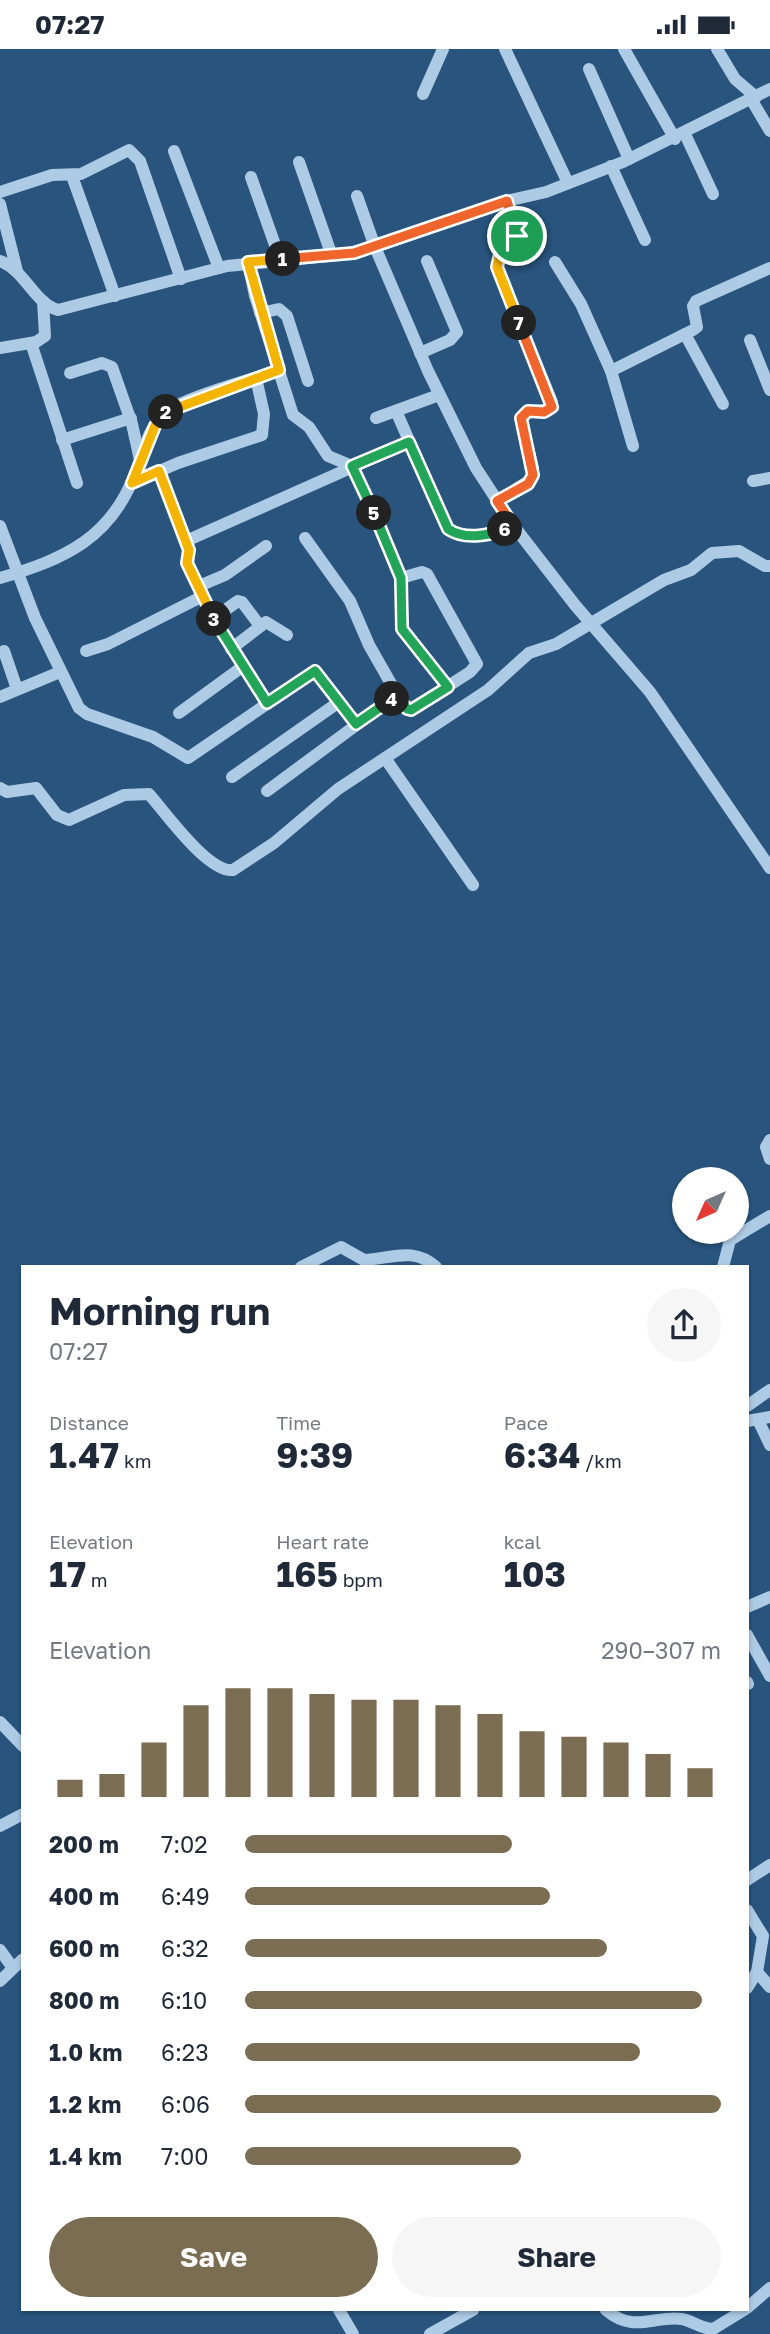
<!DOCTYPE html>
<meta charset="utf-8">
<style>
body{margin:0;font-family:"Golos Text",sans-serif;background:#f6f6f7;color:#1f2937;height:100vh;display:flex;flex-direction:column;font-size:26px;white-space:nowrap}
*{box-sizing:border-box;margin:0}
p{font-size:23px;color:#747a83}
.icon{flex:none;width:38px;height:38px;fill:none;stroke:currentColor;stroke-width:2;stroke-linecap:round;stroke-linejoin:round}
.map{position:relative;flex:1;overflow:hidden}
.drawer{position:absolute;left:21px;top:1216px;width:728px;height:1046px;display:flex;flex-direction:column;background:#fff;border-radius:0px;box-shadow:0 2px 5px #0004}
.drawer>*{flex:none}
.needle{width:46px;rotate:225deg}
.tools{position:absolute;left:672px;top:1118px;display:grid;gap:14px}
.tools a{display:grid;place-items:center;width:77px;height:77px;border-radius:50%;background:#fff;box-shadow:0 2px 5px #0004;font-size:35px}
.pin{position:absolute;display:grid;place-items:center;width:60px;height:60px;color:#fff;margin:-30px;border:4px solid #fff;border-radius:50%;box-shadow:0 2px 7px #0007}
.km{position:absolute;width:35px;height:35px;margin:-18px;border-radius:50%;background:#222;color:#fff;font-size:19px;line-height:35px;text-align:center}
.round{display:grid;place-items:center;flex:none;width:74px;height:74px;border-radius:37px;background:#f6f6f7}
.summary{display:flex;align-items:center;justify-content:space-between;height:119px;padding:0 28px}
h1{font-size:38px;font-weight:700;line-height:52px}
.metrics{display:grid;grid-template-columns:repeat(3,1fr);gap:10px;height:119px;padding:7px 28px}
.metrics div{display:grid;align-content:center}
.metrics b{font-size:35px;font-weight:700}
.metrics small{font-size:19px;font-weight:400}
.metrics p{font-size:19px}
.chart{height:196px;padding:14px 28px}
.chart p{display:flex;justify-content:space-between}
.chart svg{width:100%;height:126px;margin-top:7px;stroke:#7b6d52;stroke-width:6}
.action{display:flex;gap:14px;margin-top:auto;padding:14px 28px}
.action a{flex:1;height:80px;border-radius:42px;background:#7b6d52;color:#fff;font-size:28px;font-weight:700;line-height:80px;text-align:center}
.action a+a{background:#f6f6f7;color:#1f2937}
ul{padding:0 28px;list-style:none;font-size:23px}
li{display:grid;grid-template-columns:112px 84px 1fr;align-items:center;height:52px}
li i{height:18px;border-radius:9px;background:#7b6d52}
.status{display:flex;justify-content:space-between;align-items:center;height:49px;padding:0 35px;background:#fff;direction:ltr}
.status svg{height:19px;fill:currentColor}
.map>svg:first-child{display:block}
</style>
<div class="status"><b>07:27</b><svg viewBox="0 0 49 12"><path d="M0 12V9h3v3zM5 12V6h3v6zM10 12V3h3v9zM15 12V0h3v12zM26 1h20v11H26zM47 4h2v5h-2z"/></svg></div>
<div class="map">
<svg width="770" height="2285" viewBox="0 0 770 2285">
<rect width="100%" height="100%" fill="#28547e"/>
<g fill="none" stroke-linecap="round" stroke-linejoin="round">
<g stroke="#aecbe5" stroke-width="12">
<polyline points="505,0 568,134"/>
<polyline points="624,0 675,90"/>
<polyline points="717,0 735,30 756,48"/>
<polyline points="589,20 629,110"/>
<polyline points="423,45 443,0"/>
<polyline points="751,50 770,82"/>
<polyline points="685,85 713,145"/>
<polyline points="174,102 219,219"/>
<polyline points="299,113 332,207"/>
<polyline points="611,117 645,191"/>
<polyline points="72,127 115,247"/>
<polyline points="251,128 280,210"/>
<polyline points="0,143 52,126 81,125 129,101 140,112 181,230"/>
<polyline points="357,147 375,198 428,322 476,419 513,476 575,556 650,643 770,819"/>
<polyline points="0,155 17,222"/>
<path d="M 0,212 C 25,221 34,254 58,261 L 227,217 L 339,206 L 375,198 L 507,152 L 546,143 L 623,113 L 770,40"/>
<polyline points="248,213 255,247 293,366 309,378 328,407 352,417 401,529 403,580 448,638"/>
<polyline points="555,213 581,255 611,322"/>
<polyline points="260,264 279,260 287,267 308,332"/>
<polyline points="685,285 723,355"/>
<polyline points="750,291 770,341"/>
<polyline points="31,294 77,434"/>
<polyline points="0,299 36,293 45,287 43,252"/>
<polyline points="420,304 450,291 457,283 427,212"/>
<polyline points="70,324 102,314 112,318 132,375 140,411"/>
<path d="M 396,362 L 448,480 C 467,493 494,486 513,476"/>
<polyline points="376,369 439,346"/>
<polyline points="62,391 131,369"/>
<polyline points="633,397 611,322 693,281 697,278 693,257 696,252 770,219"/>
<polyline points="159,423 189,501 187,514 214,569 267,654"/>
<polyline points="753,432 770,429"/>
<polyline points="132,434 178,414 262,386 264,365 256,329"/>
<path d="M 497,452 L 532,430 L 533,419 L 521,369 L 528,362 L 549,361 L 552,353 L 497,218 C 498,202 513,201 517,187 L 507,152"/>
<polyline points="0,477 35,569 79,659 87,665 153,688 188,709 315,622 356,675"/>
<polyline points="305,489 350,552 369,596 402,654 411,661 470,623 477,615 427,525 422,523 401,529"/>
<polyline points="186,492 409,393"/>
<path d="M 0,529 C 65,510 112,489 136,422 C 143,404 149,377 164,365 C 183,348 252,331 279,321"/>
<polyline points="199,537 225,526 266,497"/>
<polyline points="214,569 238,552 242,553 260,577"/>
<polyline points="231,600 266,573 287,586"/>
<polyline points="4,602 17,640"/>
<polyline points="86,602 108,595 203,547"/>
<polyline points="0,648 60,623"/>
<polyline points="179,664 242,618"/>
<polyline points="385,709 473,836"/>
<polyline points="232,728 339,653"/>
<path d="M 0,739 L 7,743 L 36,739 L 57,766 L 69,771 L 124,746 L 149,745 C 164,762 208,824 233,821 L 274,794 L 338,740 L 488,641 L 529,604 L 556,595 L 664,531 L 691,521 L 712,504 L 739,502 L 765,517 L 770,517"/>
<polyline points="267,742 397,646"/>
<polyline points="770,1091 766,1098 770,1110"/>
<path d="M 301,1218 L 341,1198 L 364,1211 C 391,1210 413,1197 436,1218"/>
<polyline points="723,1218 730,1191 770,1167"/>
<polyline points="747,1357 770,1341"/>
<polyline points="758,1371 770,1396"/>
<polyline points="747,1372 770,1368"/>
<polyline points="747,1558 770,1548"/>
<polyline points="747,1586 770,1627"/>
<polyline points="747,1633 748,1635"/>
<polyline points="0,1673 23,1697"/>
<polyline points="0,1777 23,1765"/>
<polyline points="747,1831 770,1816"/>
<polyline points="747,1861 763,1887 757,1923 770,1938"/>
<polyline points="0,1901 13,1919"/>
<polyline points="0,1932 23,1910"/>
<polyline points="747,1939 757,1923"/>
<polyline points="747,2259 770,2239"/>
<polyline points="339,2261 353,2285"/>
<path d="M 606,2261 C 634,2285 654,2266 682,2270 C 693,2272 701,2280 713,2280 L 744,2261"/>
<polyline points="430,2285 473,2261"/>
</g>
</g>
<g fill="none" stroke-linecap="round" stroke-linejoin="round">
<defs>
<polyline id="split-1" points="283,210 354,204 507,152 517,187"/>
<polyline id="split-2" points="166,363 279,321 248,213 283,210"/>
<polyline id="split-3" points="166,363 155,377 132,434 159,422 189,501 187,514 214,570"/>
<polyline id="split-4" points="214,570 267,654 315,622 356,675 392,650"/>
<polyline id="split-5" points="374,464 401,529 402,580 448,638 411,661 407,660 397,646 392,650"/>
<path id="split-6" d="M 374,464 L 352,417 L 409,393 L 448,480 C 464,491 488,487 505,480"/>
<polyline id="split-7" points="505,480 513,476 497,452 528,435 533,426 521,369 528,362 544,363 552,358 519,274"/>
<polyline id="split-8" points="517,187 513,196 500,205 497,218 519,274"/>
</defs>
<use href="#split-1" stroke="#fff" stroke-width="14"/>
<use href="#split-2" stroke="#fff" stroke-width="14"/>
<use href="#split-3" stroke="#fff" stroke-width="14"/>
<use href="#split-4" stroke="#fff" stroke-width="14"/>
<use href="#split-5" stroke="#fff" stroke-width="14"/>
<use href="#split-6" stroke="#fff" stroke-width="14"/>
<use href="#split-7" stroke="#fff" stroke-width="14"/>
<use href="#split-8" stroke="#fff" stroke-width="14"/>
<use href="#split-1" stroke="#f0652b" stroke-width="9"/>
<use href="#split-2" stroke="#f5b400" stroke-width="9"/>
<use href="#split-3" stroke="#f5b400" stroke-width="9"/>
<use href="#split-4" stroke="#22a559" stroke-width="9"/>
<use href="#split-5" stroke="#22a559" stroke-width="9"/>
<use href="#split-6" stroke="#22a559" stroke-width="9"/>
<use href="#split-7" stroke="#f0652b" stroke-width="9"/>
<use href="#split-8" stroke="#f5b400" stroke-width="9"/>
</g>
</svg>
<div class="tools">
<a><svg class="needle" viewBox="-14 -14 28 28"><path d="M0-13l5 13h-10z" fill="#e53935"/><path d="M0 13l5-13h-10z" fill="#747a83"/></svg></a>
</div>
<div class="pin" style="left:517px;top:187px;background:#1e9e55"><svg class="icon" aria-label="arrive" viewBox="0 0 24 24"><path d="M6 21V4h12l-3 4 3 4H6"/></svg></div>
<b class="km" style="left:283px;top:210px">1</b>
<b class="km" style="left:166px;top:363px">2</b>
<b class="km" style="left:214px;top:570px">3</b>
<b class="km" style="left:392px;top:650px">4</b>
<b class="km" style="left:374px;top:464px">5</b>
<b class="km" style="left:505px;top:480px">6</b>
<b class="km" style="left:519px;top:274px">7</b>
<section class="drawer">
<div class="summary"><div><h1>Morning run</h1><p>07:27</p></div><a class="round"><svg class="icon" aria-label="share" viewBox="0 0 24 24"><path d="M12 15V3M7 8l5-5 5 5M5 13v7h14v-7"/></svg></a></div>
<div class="metrics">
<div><p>Distance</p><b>1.47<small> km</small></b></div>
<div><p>Time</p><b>9:39</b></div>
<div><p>Pace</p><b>6:34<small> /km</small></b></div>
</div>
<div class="metrics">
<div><p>Elevation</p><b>17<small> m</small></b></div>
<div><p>Heart rate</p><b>165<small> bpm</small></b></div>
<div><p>kcal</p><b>103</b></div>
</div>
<div class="chart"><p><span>Elevation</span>290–307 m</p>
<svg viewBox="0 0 160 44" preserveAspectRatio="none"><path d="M5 44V38M15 44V36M25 44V25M35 44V12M45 44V6M55 44V6M65 44V8M75 44V10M85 44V10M95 44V12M105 44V15M115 44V21M125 44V23M135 44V25M145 44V29M155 44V34"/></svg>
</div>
<ul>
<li><b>200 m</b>7:02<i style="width:56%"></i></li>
<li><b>400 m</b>6:49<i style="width:64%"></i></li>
<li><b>600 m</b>6:32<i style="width:76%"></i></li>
<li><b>800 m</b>6:10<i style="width:96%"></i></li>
<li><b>1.0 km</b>6:23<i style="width:83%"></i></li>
<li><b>1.2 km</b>6:06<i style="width:100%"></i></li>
<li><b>1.4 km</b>7:00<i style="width:58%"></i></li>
</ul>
<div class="action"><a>Save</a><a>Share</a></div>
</section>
</div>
